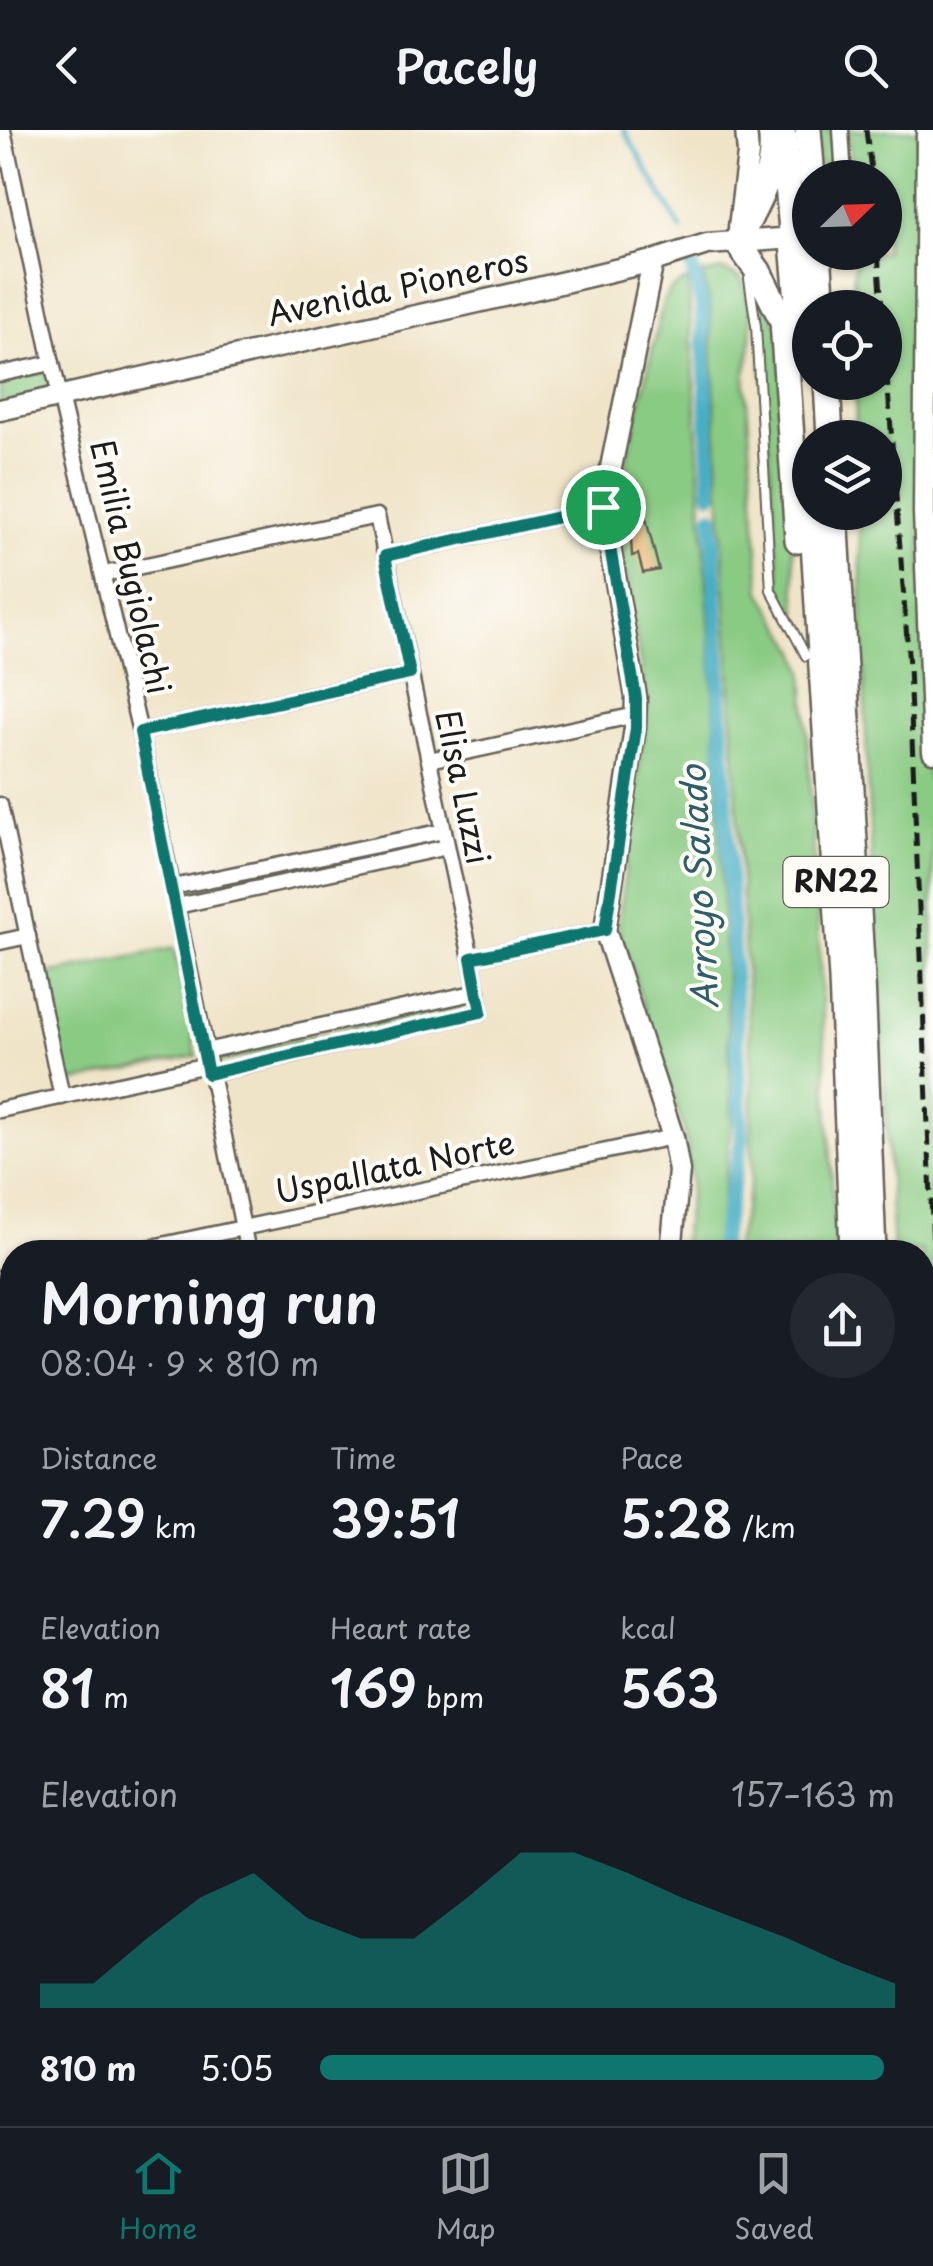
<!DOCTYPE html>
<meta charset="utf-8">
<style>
body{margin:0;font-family:"Playpen Sans",sans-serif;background:#242831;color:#f1f3f6;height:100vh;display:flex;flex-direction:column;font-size:38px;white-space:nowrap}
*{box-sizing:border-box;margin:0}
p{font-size:32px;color:#9ea1a6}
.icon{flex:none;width:55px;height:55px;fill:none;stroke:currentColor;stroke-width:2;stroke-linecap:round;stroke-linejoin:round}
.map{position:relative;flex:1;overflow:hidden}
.panel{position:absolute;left:0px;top:1110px;width:935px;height:888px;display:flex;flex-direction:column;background:#171b24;border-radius:40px 40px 0 0;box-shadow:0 2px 8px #0004}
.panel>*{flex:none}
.needle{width:65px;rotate:67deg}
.fabs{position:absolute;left:792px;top:30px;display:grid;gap:20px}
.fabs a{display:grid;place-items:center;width:110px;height:110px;border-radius:50%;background:#171b24;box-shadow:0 2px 8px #0004;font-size:50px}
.pin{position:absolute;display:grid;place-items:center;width:85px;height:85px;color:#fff;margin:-42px;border:5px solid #fff;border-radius:50%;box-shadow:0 2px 10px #0007}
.round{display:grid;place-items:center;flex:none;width:105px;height:105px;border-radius:52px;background:#242831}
.headline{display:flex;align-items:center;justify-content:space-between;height:170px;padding:0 40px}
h1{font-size:55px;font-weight:600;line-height:75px}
.stats{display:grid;grid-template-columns:repeat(3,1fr);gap:15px;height:170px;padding:10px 40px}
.stats div{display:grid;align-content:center}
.stats b{font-size:50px;font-weight:600}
.stats small{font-size:28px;font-weight:400}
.stats p{font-size:28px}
.chart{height:280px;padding:20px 40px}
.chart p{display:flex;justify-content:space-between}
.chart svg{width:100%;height:180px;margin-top:10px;fill:#0f766e;opacity:.7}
ul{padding:0 40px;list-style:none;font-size:32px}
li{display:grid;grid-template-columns:160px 120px 1fr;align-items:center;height:75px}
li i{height:25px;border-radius:12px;background:#0f766e}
header{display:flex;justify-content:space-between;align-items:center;height:130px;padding:0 40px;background:#171b24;font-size:45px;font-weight:600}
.dock{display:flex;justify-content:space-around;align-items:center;height:140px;border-top:2px solid #363941;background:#171b24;font-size:28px;color:#9ea1a6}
.dock a{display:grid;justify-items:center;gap:5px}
.dock .on{color:#0f766e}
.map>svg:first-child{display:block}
</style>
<header><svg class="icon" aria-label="back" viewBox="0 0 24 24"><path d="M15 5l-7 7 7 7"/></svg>Pacely<svg class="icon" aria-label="search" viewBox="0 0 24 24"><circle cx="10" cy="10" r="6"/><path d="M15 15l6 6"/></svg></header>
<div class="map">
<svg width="933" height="1996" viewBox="0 0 933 1996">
<rect width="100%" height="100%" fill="#fdfcf7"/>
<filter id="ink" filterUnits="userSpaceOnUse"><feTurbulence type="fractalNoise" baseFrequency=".01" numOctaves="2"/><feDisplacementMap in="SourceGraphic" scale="20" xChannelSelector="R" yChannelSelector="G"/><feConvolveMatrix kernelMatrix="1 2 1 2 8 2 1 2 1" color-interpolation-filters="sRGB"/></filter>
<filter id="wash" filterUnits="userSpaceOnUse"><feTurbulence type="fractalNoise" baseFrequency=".0048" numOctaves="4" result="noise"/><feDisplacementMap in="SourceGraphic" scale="40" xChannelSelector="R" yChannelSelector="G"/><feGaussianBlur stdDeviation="2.25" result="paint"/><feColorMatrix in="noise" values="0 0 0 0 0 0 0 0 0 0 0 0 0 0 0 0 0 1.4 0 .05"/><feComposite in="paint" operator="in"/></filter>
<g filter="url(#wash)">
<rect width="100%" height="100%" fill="#f0e4c8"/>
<polygon fill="#e4d5b7" points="12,1961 12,1985 32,1985 34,1996 0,1996 0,1964"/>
<g fill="#8acb83" stroke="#537450" stroke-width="2.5">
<polygon points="817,0 830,0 835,47 820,47"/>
<polygon points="848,0 918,0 923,625 933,668 933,1705 923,1750 922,1122 893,1122 867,640 859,383 885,382 885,308 856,307 855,253 885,252 885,178 852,177 855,123 885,122 885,48 852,47"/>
<path d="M 722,140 L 741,148 C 754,175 754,217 745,244 L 761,462 L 796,518 L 804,541 L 836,1122 L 734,1122 L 751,1051 L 752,954 L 710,177 L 703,144 Z"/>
<polygon points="688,149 715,590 732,989 720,1090 713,1122 681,1122 691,1052 684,999 618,797 647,578 616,376 664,169 672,159"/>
<polygon points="756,157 779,199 798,495 789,484 780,454"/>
<polygon points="46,241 51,265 0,276 0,251"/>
<polygon points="431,710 433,716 191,767 189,761"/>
<polygon points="174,818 197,926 67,953 44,845"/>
<polygon points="460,872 462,879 221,932 219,926"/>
<polygon points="933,1847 933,1996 892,1996 895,1985 922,1985 923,1885"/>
<polygon points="171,1985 209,1985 198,1996 159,1996"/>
<polygon points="758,1985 864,1985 861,1996 755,1996"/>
</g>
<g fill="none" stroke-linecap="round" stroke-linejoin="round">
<g stroke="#47afc5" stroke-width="5">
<polyline points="624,0 681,99"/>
<polyline points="922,1247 933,1248"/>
</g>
<g stroke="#47afc5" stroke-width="15">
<polyline points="691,133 702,176 711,364"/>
<polyline points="712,386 742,1009 719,1122"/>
<polyline points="219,1996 231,1985"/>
</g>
</g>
<g id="blocks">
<polygon fill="#e9b475" points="646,389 659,440 643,443 638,424 632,426 630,393"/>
</g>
</g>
<g filter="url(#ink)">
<use href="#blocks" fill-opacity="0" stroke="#666258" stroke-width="2.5"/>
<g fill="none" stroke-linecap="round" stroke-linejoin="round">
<defs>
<g id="lane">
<polyline points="749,149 756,196 771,460 806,526"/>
<polyline points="356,1996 373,1988 391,1985"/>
</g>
<g id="street">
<polyline points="3,0 52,233 140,602 248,1122"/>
<polyline points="841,0 844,48"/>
<polyline points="0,244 52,233"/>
<polyline points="385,426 603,377"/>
<polyline points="104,444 377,386 471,828 481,882 209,944"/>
<polyline points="140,602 410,544"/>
<polyline points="429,630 636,585"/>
<polyline points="0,675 62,967"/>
<polyline points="173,757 444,701"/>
<polyline points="177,776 447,717"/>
<polyline points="0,812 28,806"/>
<polyline points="471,828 605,800"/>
<polyline points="205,921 478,862"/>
<polyline points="0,980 207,935"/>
<polyline points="129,1122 673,1007"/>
<polyline points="0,1148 12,1145"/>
<polyline points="0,1293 12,1291"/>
<polyline points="0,1434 12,1431"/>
<polyline points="0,1568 3,1584 0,1594"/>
<polyline points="0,1671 12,1668"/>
<polyline points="0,1735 12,1735"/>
<polyline points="0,1762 12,1826"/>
<polyline points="0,1947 12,1944"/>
<polyline points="530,1996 543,1985"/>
<polyline points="745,1996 748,1985"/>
</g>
<g id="secondary">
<polyline points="927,0 924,382 933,622"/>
<polyline points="739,97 748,24 746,0"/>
<polyline points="653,131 603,377 636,567 635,598 605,800 673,1007 679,1041 671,1122"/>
<polyline points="0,280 526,161 653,131 707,114 810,107"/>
<polyline points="922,1812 933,1773"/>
<polyline points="133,1996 145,1985"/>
<polyline points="873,1996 876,1985"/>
</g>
<g id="highway">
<path d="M 771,0 C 778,43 755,75 737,112 L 758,141 L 783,191 L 798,410"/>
<polyline points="808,0 812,48"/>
<polyline points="784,8 802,217"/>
<polyline points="818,122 822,178"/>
<polyline points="827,252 830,308"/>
<polyline points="812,382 842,849 853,1122"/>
<polyline points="835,382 862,850 873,1122"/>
<polyline points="398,1985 443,1990 464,1985"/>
<polyline points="501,1996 515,1985"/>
</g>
</defs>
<use href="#lane" stroke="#666258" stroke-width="12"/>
<use href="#street" stroke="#666258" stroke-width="19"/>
<use href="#secondary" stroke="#666258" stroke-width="25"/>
<use href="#highway" stroke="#666258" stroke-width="30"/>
<use href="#lane" stroke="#fff" stroke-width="8"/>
<use href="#street" stroke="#fff" stroke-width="14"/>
<use href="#secondary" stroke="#fff" stroke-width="20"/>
<use href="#highway" stroke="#fff" stroke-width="25"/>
<g stroke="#1c1c1c" stroke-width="5" stroke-dasharray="15 8" stroke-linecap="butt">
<polyline points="866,0 872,48"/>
<polyline points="878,122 882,178"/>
<polyline points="885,220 909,536 933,1117"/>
<polyline points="922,1447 928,1409 933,1291"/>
<polyline points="810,1996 813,1985"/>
</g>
</g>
</g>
<g fill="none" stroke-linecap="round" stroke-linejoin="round" filter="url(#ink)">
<defs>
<polygon id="route" points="603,377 636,568 636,598 605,800 471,828 481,882 208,944 140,602 410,544 385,426"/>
</defs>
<use href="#route" stroke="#fff" stroke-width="20"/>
<use href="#route" stroke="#0f766e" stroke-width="12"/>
</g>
<g text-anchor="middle" stroke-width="8" stroke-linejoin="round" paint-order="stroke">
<rect fill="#fdfcf7" stroke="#605f5e" stroke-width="2.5" x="783.5" y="727" width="105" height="50" rx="8"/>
<g font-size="30" font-weight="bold" fill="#1c1c1c">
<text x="836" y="762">RN22</text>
</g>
<g font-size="32" fill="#1c1c1c" stroke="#fdfcf7">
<text transform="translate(398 158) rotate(-12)" y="11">Avenida Pioneros</text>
<text transform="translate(130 437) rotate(77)" y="11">Emilia Bugiolachi</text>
<text transform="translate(462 657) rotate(78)" y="11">Elisa Luzzi</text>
<text transform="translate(395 1038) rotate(-12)" y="11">Uspallata Norte</text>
</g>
<g font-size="35" font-style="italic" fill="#2f5e68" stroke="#fdfcf7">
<text transform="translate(700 757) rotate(-93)" y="12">Arroyo Salado</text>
</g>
</g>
</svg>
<div class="fabs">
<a><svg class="needle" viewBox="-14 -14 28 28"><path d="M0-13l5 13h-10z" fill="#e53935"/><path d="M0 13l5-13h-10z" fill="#9ea1a6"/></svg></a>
<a><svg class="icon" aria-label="locate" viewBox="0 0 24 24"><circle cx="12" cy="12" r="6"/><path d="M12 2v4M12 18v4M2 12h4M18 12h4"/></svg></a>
<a><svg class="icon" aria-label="layers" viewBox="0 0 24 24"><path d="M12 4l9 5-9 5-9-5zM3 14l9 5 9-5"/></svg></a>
</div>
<div class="pin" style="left:603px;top:377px;background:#1e9e55"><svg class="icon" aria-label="arrive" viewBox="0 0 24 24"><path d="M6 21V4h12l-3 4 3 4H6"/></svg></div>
<section class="panel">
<div class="headline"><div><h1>Morning run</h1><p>08:04 · 9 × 810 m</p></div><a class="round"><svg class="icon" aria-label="share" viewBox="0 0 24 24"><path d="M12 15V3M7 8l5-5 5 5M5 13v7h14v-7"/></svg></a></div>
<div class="stats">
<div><p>Distance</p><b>7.29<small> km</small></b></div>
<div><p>Time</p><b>39:51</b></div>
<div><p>Pace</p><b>5:28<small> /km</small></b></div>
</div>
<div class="stats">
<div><p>Elevation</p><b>81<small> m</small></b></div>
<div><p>Heart rate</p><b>169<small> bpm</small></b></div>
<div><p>kcal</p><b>563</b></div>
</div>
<div class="chart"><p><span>Elevation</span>157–163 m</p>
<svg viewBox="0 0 160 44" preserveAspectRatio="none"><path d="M0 44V38L10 38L20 27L30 17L40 11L50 22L60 27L70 27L80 17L90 6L100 6L110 11L120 17L130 22L140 27L150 33L160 38V44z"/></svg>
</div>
<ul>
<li><b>810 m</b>5:05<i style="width:98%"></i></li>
</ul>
</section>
</div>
<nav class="dock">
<a class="on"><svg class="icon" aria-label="home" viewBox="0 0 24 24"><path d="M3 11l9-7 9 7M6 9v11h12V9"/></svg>Home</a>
<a><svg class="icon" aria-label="map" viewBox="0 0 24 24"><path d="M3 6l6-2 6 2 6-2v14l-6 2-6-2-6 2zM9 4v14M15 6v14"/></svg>Map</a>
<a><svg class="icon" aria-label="saved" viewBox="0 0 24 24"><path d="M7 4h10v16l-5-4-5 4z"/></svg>Saved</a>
</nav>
